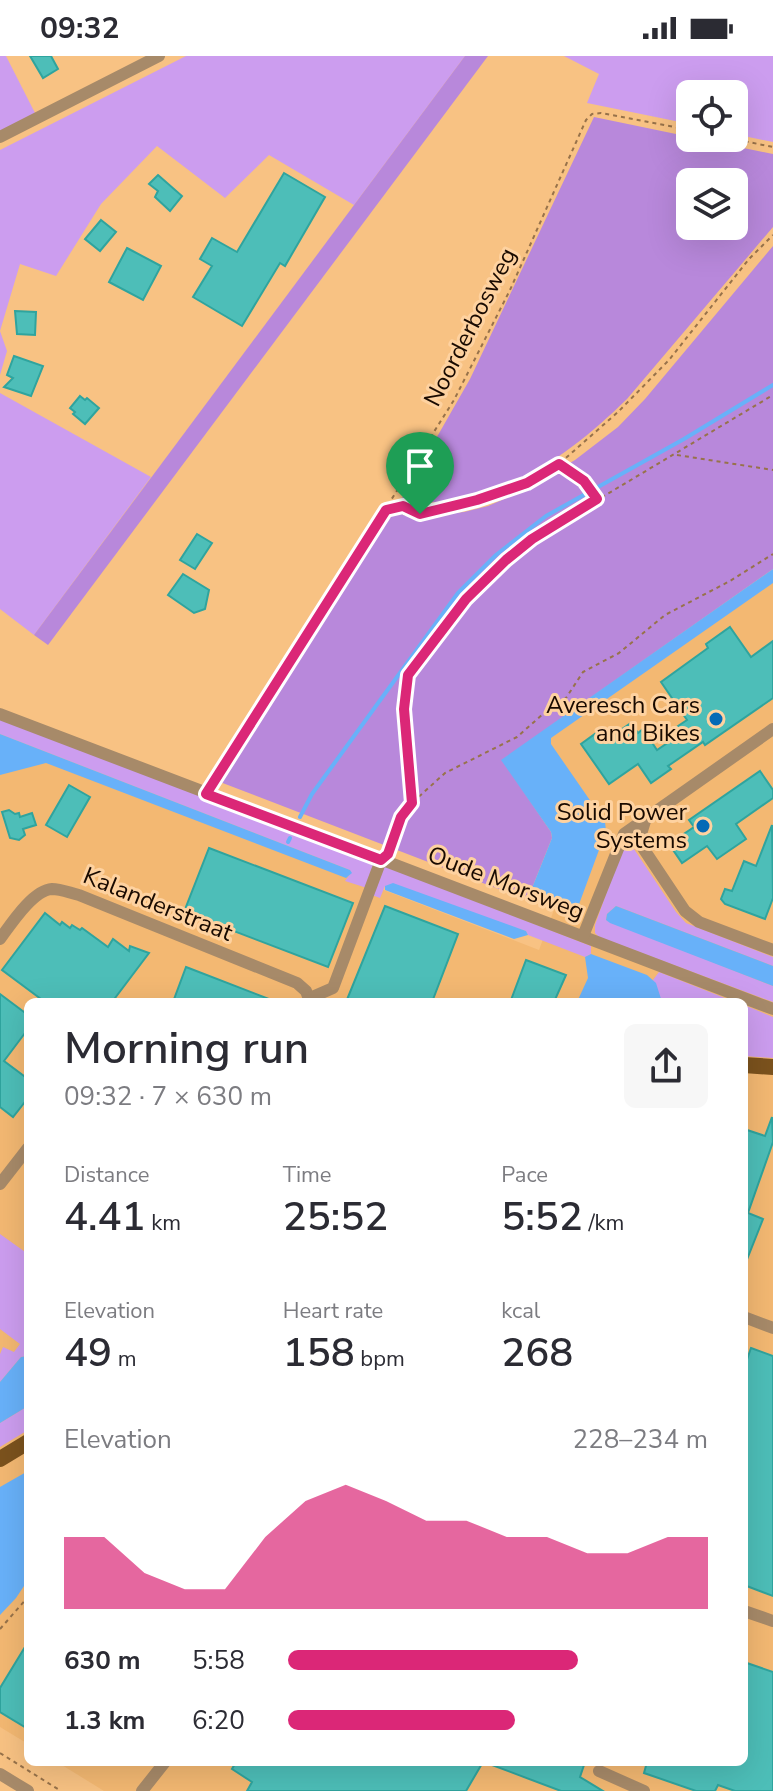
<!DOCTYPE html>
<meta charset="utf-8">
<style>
body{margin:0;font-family:"Nunito Sans",sans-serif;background:#f7f7f7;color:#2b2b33;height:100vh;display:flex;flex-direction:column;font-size:30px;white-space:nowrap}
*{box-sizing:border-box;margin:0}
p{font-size:26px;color:#7c7c81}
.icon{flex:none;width:44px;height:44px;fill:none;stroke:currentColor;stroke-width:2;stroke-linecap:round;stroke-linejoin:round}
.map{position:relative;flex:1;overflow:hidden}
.panel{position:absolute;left:24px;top:942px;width:724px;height:768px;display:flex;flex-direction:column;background:#fff;border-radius:12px;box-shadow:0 8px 32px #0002}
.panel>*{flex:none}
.controls{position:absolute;left:676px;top:24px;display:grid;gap:16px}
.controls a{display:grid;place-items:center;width:72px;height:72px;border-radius:12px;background:#fff;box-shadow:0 8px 32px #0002;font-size:40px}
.pin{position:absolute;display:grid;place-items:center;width:68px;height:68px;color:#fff;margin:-82px -34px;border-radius:50% 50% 50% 0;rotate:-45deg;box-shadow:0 0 8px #0007}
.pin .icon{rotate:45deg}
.round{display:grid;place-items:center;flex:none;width:84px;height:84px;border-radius:12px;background:#f7f7f7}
.head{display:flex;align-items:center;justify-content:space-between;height:136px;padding:0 40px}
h1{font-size:44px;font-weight:600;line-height:60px}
.stats{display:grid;grid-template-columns:repeat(3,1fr);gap:12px;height:136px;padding:8px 40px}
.stats div{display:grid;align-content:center}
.stats b{font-size:40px;font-weight:600}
.stats small{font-size:22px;font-weight:400}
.stats p{font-size:22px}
.chart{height:224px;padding:16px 40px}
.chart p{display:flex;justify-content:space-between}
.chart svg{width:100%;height:144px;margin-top:8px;fill:#db2777;opacity:.7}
ul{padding:0 40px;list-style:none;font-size:26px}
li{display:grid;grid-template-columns:128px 96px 1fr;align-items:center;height:60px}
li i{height:20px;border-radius:10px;background:#db2777}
.status{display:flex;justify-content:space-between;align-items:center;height:56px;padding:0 40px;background:#fff;direction:ltr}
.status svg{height:22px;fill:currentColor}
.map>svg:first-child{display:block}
</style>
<div class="status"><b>09:32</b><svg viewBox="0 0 49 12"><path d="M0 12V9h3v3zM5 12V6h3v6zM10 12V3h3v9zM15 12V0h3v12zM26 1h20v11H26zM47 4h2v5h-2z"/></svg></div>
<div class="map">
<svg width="773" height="1735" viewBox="0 0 773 1735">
<rect width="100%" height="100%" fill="#f8c283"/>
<polygon fill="#f3b872" points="773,523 773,1735 104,1735 57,1706 744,1706 744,946 28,946 28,1688 0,1671 0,686 539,894 583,776 525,695"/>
<g fill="#cc9def">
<polygon points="0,0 6,0 35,57 0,75"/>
<polygon points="186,0 465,0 354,149 269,99 225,142 157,90 101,148 56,220 20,208 0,275 7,295 0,319 0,94"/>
<polygon points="564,0 773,0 773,86 734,78 734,38 690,38 690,68 587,47 599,18"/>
<polygon points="0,337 151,421 34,579 0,553"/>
<polygon points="0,663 373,806 375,812 367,832 345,825 351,817 350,814 0,678"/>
<polygon points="624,787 630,787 676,856 686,867 773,901 773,910 616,850 607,858 606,864 773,930 773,946 599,881 595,877 595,869"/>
<polygon points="385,810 591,890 591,898 585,901 528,879 526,875 385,830 380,842 372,839 381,813"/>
<polygon points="659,916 735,946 662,946 653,924"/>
<polygon points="744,949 773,961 773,1002 744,1000"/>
<polygon points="0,1178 28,1198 28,1300 21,1301 0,1326 0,1298 3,1291 14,1296 20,1288 0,1273"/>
<polygon points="28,1350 28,1374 0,1391 0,1367"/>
</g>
<g fill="#b888db" fill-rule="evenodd">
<polygon points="465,0 488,0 48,589 34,579"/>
<path d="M 594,61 L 773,98 L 773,171 L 627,343 C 575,394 512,441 437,446 C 425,447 412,447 401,444 L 470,323 ZM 734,126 L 734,170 L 690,170 L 690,126 Z"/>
<polygon points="773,190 773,513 502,704 551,776 552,782 532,832 524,843 220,726 393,457 431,459 464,456 488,450 520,436 575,404 618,371 645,343"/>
</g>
<g fill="#68b1f9">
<polygon points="773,513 773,527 551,682 551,688 605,766 606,775 578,851 571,854 534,839 532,832 552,782 551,776 501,704"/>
<polygon points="0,678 350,814 352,817 346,822 46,707 0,719"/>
<polygon points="393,827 526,875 528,879 514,883 385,834 385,830"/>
<polygon points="616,850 773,910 773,930 610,867 606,864 607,858"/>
<polygon points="591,898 647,919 656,927 662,946 577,946 588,922 585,901"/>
<polygon points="28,1300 28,1350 0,1367 0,1326 21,1301"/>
<polygon points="28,1415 28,1524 16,1542 0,1559 0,1431"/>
</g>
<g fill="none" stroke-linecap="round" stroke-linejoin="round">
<g stroke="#68b1f9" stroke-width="4">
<polyline points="300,761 312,738 458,537 496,499 546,460 684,383 773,329"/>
<polyline points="288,786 290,782"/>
</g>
</g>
<g fill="#4dbeb8" stroke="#2fa49e" stroke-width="2">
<polygon points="30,0 51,0 58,13 43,22"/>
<polygon points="284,117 325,141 285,210 280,207 242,270 193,241 212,210 200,203 212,182 237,196"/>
<polygon points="158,119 182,140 170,155 155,141 158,135 149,128"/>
<polygon points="101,164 116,176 100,195 85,183"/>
<polygon points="127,192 161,210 143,244 109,226"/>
<polygon points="15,255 36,256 35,279 17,278"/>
<polygon points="14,300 43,310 31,340 4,331 13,322 7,319"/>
<polygon points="80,340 85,344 87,342 99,352 85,368 73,358 75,356 70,352"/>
<polygon points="197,478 212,487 195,513 180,504"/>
<polygon points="183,518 209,534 205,553 194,557 168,539"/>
<polygon points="730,571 751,601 773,585 773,642 705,689 703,686 668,710 671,713 651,727 638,708 609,728 581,688 599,675 606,684 631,667 638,677 643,673 657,694 682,677 678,670 687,664 661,626 708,592 706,588"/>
<polygon points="760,715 773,734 773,742 736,768 746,783 717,803 707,790 682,807 669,788 694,771 689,764"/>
<polygon points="69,729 90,741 67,781 46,769"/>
<polygon points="9,754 15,758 19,757 20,761 32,757 36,769 23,773 25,779 19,784 10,782 2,756"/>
<polygon points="772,769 773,842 765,863 725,848 721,843 725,833 732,835 744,805 756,810"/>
<polygon points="209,792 353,847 328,911 184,856"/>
<polygon points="385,850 458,878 432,946 346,946"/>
<polygon points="45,857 60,869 62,866 70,872 72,869 80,874 82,872 108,891 113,883 129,895 130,890 149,897 112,946 45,946 2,914"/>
<polygon points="526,904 566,919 554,946 511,944"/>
<polygon points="186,911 274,945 274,946 173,946"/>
<polygon points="0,938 28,959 28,973 4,1005 28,1023 28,1042 13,1061 0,1051"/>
<polygon points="772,1061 773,1086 748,1157 763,1163 744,1211 744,1073 765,1080"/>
<polygon points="751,1292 773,1300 773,1540 744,1529 744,1312"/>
<polygon points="28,1586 28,1673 0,1656 0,1632"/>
<polygon points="744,1606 773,1616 773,1735 735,1735 718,1729 715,1735 696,1735 644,1717 647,1706 744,1706"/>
<polygon points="236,1706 483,1706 466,1735 247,1735 252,1726 232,1713"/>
<polygon points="484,1706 585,1706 580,1721 603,1735 561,1735"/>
</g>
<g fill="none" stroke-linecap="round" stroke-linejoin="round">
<g stroke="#97724a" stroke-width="2" stroke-dasharray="4 4" stroke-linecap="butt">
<polyline points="729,82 773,91"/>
<polyline points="677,399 773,414"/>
<polyline points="560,409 584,425 596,441"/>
<polyline points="387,453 403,450 419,457"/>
<polyline points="387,454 412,460 477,444 527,427 559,408 618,356 669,304 749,203 773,179"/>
<polyline points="213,727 454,344 510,234 586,64 592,58 601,57 690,74"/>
<polyline points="413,746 445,717 517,681 543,658 566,642 583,616 619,597 665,559 730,525 773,498"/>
<polyline points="393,790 398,784 397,778"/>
<polyline points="390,795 401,761 412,747 404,653 408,619 466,543 506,504 532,483 773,339"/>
<polyline points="0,1573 28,1541"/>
<polyline points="0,1697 61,1735"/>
</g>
<g stroke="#a78a69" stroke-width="12">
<polyline points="0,81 159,0"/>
<polyline points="0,658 773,953"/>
<polyline points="646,762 641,778 643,792 685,855 699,866 773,894"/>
<polyline points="583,880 624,778 773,673"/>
<path d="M 0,883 C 11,868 33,834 52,833 C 61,833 70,837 79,839 L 297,927 L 306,935 L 310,946"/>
<polyline points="310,942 333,932 381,804"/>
<polyline points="0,1128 28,1092"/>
<polyline points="744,1261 773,1272"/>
<polyline points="744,1555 773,1565"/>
<polyline points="599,1715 644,1735"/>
<polyline points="0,1718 28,1735"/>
<polyline points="142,1735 165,1706"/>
</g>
<g stroke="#7b521d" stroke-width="16">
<polyline points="744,1009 773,1011"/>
<polyline points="0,1403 28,1386"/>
</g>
</g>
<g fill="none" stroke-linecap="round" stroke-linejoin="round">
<defs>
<polygon id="route" points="559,408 584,425 597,443 532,483 506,504 466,543 408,619 404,653 412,747 401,761 388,798 381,804 206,738 386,454 403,450 420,458 477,444 527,427"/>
</defs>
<use href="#route" stroke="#fff" stroke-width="16"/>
<use href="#route" stroke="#db2777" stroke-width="10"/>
</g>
<g fill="#056ab6" stroke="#fed2a0" stroke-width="3">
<circle cx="716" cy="663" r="8"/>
<circle cx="703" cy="770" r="8"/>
</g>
<g text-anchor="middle" stroke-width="6" stroke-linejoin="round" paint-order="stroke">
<g font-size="24" fill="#190a00" stroke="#fed2a0">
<text transform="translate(470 271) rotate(-63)" y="8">Noorderbosweg</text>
<text transform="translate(506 827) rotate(21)" y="8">Oude Morsweg</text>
<text transform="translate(158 848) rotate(22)" y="8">Kalanderstraat</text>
</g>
<g font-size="24" fill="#190a00" stroke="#fed2a0" text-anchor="end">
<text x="700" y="657">Averesch Cars<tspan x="700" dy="28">and Bikes</tspan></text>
<text x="687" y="764">Solid Power<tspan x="687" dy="28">Systems</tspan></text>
</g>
</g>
</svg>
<div class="controls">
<a><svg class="icon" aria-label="locate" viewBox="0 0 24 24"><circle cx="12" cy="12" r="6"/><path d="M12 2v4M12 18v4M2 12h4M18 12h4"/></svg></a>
<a><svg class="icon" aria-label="layers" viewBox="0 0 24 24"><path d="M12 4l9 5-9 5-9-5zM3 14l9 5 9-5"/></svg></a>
</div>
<div class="pin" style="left:420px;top:458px;background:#1e9e55"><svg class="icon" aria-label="arrive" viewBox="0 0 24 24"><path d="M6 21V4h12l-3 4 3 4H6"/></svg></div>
<section class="panel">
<div class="head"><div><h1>Morning run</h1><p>09:32 · 7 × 630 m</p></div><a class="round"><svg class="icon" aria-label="share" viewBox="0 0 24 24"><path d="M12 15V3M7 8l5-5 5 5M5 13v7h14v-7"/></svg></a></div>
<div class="stats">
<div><p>Distance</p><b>4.41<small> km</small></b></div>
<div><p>Time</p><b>25:52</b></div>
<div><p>Pace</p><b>5:52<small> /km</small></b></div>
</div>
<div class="stats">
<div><p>Elevation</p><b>49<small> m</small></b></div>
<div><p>Heart rate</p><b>158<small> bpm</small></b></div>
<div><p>kcal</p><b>268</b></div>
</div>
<div class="chart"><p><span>Elevation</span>228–234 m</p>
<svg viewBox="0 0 160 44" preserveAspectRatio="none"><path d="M0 44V22L10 22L20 33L30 38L40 38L50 22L60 11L70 6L80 11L90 17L100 17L110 22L120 22L130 27L140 27L150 22L160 22V44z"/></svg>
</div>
<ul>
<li><b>630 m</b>5:58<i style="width:69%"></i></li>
<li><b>1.3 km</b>6:20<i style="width:54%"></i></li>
</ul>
</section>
</div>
